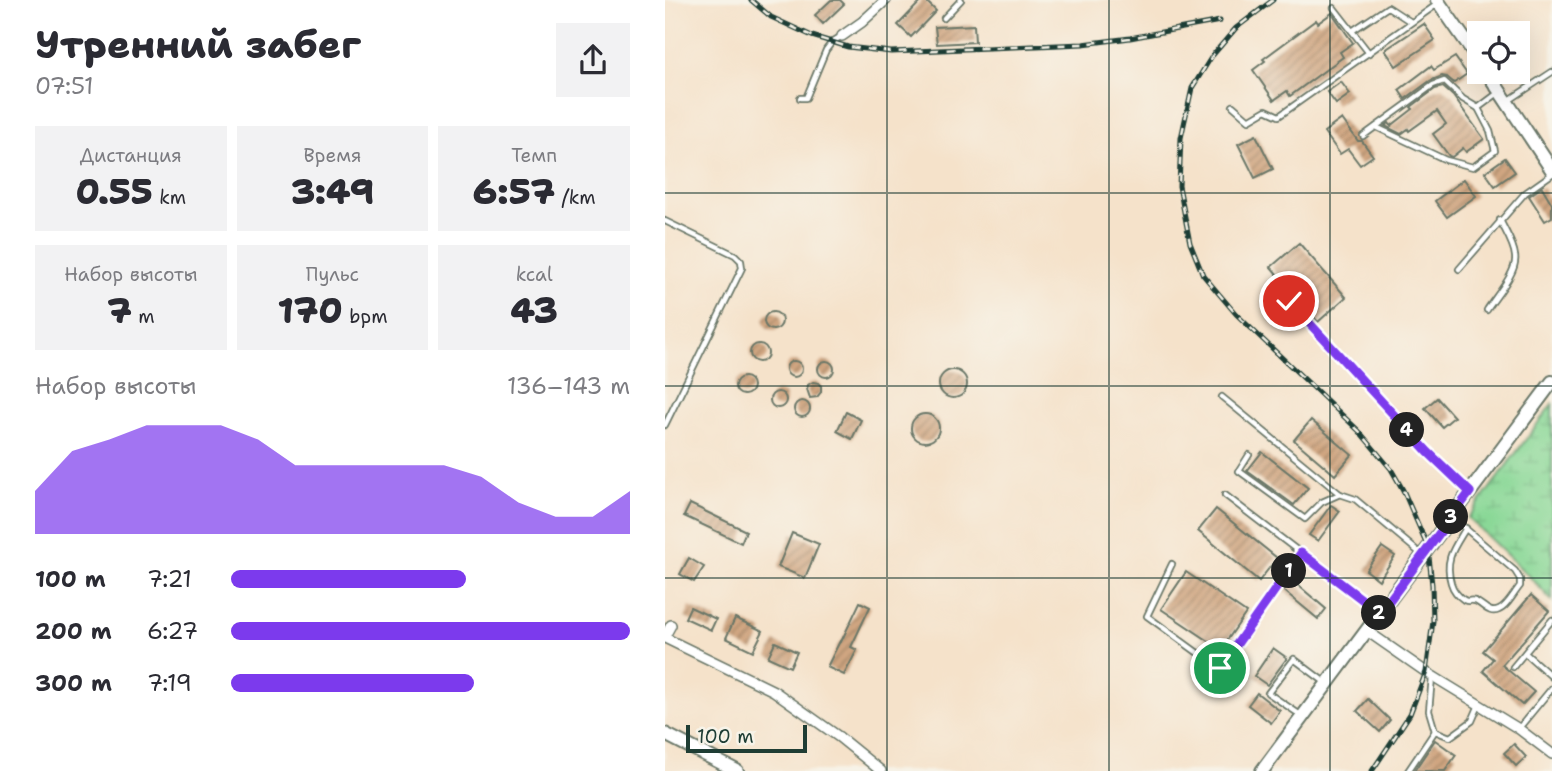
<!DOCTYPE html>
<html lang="ru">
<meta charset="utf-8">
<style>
body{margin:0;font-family:"Shantell Sans",sans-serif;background:#f2f2f3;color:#2b2b33;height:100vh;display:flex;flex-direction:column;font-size:26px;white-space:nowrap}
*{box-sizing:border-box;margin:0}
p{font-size:23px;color:#7c7c81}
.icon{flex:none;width:38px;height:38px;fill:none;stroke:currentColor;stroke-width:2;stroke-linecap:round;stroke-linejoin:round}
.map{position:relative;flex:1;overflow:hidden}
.sheet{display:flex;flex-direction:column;background:#fff;width:665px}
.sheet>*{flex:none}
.tools{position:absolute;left:802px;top:21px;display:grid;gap:14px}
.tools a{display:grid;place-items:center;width:63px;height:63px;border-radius:0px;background:#fff;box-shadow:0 7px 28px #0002;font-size:35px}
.scale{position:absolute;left:21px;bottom:18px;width:121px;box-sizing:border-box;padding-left:7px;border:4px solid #1f3d34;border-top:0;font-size:19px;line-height:24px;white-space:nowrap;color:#1f3d34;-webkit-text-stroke:5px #f7f3e8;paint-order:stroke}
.pin{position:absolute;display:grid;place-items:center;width:60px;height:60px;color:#fff;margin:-30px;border:4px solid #fff;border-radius:50%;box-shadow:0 2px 7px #0007}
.km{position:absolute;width:35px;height:35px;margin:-18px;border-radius:50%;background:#222;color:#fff;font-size:19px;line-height:35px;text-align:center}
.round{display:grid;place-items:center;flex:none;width:74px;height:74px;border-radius:0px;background:#f2f2f3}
.headline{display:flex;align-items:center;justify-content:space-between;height:119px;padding:0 35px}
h1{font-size:38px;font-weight:800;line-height:52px}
.metrics{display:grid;grid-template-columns:repeat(3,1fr);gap:10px;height:119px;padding:7px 35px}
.metrics div{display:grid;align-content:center;border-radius:0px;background:#f2f2f3;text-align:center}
.metrics b{font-size:35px;font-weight:800}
.metrics small{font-size:19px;font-weight:400}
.metrics p{font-size:19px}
.chart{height:196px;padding:14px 35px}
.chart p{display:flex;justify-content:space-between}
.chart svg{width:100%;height:126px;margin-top:7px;fill:#7c3aed;opacity:.7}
ul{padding:0 35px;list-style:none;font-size:23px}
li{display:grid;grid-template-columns:112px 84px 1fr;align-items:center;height:52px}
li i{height:18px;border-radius:9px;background:#7c3aed}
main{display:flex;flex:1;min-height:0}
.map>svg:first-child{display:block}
</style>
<main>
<section class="sheet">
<div class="headline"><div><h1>Утренний забег</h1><p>07:51</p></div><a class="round"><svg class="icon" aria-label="share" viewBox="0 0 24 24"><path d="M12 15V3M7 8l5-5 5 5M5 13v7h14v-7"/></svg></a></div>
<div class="metrics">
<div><p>Дистанция</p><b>0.55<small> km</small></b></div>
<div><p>Время</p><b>3:49</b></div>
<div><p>Темп</p><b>6:57<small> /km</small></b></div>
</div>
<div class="metrics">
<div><p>Набор высоты</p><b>7<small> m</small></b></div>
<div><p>Пульс</p><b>170<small> bpm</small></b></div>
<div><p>kcal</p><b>43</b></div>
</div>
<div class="chart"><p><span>Набор высоты</span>136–143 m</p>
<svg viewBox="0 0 160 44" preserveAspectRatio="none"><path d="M0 44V29L10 15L20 11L30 6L40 6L50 6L60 11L70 20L80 20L90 20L100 20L110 20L120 24L130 33L140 38L150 38L160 29V44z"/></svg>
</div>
<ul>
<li><b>100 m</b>7:21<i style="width:59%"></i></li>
<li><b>200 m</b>6:27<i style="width:100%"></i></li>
<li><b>300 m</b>7:19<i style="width:61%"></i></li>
</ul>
</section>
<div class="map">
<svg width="887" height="771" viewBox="0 0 887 771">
<defs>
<pattern id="wetland-marsh" width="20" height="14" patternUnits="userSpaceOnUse" patternTransform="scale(1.75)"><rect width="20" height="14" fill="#8ad897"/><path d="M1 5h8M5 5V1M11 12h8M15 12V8" fill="none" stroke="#77ba83"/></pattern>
<pattern id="building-hatch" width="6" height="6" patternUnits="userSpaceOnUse" patternTransform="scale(1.75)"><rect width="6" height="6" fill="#d0a681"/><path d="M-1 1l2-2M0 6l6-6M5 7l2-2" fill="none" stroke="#a8886a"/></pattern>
</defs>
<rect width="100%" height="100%" fill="#f7f3e8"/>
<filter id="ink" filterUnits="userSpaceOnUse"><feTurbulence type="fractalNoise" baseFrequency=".0143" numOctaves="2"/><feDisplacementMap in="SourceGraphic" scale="14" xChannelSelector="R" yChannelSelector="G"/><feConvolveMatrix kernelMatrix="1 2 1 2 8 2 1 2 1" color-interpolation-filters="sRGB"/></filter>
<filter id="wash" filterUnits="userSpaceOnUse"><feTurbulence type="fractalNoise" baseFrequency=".00686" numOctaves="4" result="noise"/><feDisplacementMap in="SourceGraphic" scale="28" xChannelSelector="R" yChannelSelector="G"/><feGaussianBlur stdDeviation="1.57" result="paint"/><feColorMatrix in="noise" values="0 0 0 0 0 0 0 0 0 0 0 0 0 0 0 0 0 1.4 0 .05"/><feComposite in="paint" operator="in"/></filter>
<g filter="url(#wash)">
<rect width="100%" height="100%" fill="#f5e2ca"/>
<polygon fill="url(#wetland-marsh)" stroke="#548a66" stroke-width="2" points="887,404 887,601 869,581 803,518"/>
<g id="blocks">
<g fill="url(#building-hatch)">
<polygon points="166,0 175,0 179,4 158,24 150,15"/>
<polygon points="257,0 260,0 271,11 246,37 233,25"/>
<polygon points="667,13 688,43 675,52 678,57 625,96 622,91 609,100 588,70 600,61 598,59 651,20 653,23"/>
<polygon points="759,24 770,40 731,66 720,50"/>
<polygon points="309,25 310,42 272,44 270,27"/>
<polygon points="790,57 802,74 789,83 782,77 777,76 765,81 740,99 734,90 766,66 769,70"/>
<polygon points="676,82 685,94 671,104 662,92"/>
<polygon points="778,87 788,96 819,139 801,152 798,148 787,157 784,156 768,134 781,124 772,111 744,131 743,129 736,134 720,126 724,123 726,126 748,109 746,107 770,89"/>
<polygon points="677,119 693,141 697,141 708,156 695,165 683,149 675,154 659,132"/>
<polygon points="591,135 608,169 590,178 573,144"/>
<polygon points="840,158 850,172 830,186 820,172"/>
<polygon points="799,179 811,196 782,217 770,201"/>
<polygon points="877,187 887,204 887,217 880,221 864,196"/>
<polygon points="634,243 681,297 653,322 606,267"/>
<circle cx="108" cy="321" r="9"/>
<circle cx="94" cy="353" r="9"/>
<circle cx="161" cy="369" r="8"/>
<circle cx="129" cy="369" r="8"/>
<circle cx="288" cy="384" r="14"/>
<circle cx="79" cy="386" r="9"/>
<polygon points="148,382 153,383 156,386 156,392 152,397 145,398 142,389 143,385"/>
<circle cx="113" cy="400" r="8"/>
<polygon points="772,398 789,417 777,427 760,408"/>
<circle cx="137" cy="409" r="8"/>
<polygon points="181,412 196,420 187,439 172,431"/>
<circle cx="260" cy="428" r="14"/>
<polygon points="646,420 687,455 670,475 629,440"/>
<polygon points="597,452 643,488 629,505 582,471"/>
<polygon points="25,504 81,531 76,543 19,516"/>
<polygon points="666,505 675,511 653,541 644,535"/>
<polygon points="551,509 612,558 594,581 533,531"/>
<polygon points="127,533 154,544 140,578 113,567"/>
<polygon points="717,547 730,556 714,580 701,570"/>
<polygon points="24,558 39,567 29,582 15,574"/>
<polygon points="521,572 581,613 556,649 496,609"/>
<polygon points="627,580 661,609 653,619 618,590"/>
<polygon points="866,595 884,611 837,665 869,692 857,705 818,671 828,659 818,651"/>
<polygon points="195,602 205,607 186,647 192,650 179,675 162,667 175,641 176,642"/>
<polygon points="25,607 51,619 46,630 20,618"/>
<polygon points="70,618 98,631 88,651 61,638"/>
<polygon points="110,642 132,652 125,667 103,657"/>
<polygon points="608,648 622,658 602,685 589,676"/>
<polygon points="592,693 615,711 606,723 583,705"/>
<polygon points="703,699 725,720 715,732 692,711"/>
<polygon points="770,740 791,755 780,771 749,771"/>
<polygon points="849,744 861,757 851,766 839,753"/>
</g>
</g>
</g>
<g filter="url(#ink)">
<use href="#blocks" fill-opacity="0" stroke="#6a7768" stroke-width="2"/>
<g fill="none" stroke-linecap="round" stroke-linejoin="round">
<defs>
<g id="lane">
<polyline points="669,8 704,53"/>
<polyline points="279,18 296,0"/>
<polyline points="687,31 723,7 746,22"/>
<polyline points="135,98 141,98 161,50 167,42 177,36"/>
<polyline points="843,101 887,72"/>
<polyline points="568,106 584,120 601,110 614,116 774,3"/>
<polyline points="711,127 781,160 808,167 830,151 825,131 813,108"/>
<polyline points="698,136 768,85 779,81 798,99 813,108 833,93"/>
<polyline points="0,221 70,255 76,261 77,268 0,425"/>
<polyline points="794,269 860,193 887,174"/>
<polyline points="624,301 763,452 804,491"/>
<path d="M 822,310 C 830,297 853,272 850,256 C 849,244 840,231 835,220"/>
<polyline points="557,397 675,494 690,499 756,554"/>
<polyline points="584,455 574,471 640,519 657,502 675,494"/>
<polyline points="560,495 714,613"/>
<path d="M 787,517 L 850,571 L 855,579 L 855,586 C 849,593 842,607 834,610 C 824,615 818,604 810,601 C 802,599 806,603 799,600 C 793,596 788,590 786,583 C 779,559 789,548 801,528"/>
<polyline points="507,564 482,616 555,669 636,553"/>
<polyline points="860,653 887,677"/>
<polyline points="848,667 887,620"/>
<polyline points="767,677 764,711 770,731 785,737 807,721 814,705"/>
<polyline points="637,716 603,693 629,659 661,683"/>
<polyline points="854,728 887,688"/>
<polyline points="743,771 770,731"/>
</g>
<g id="street">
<polyline points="177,36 197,22 221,0"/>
<polyline points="702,631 761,672 854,729 887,754"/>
<polyline points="0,636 6,625"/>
<polyline points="0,638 109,691 174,737 216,771"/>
</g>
<g id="secondary">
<polyline points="772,0 814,60"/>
<polyline points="822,72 887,170"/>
<polyline points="0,734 72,771"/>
<polyline points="597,771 887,382"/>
</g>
</defs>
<use href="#lane" stroke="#6a7768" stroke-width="8"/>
<use href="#street" stroke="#6a7768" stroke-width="12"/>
<use href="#secondary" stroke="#6a7768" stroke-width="16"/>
<use href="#lane" stroke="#fff" stroke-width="4.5"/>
<use href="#street" stroke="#fff" stroke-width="9"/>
<use href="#secondary" stroke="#fff" stroke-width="12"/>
<defs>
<g id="rail">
<polyline points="86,0 106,17 147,36 183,47 226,52 418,44 465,38 555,21"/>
<polyline points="608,0 571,28 547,56 527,88 516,138 514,186 525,243 538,275 571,314 694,431 726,469 738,490 763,547 767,585 768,621 761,672 745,714 707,771"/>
</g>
</defs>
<use href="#rail" stroke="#1f3d34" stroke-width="5"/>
<use href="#rail" stroke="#f7f3e8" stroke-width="2.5" stroke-dasharray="8" stroke-linecap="butt"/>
</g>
</g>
<g fill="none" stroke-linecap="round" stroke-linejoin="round" filter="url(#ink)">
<defs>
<polyline id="route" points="555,668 636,553 715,613 805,492 763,452 624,301"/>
</defs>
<use href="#route" stroke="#fff" stroke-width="14"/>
<use href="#route" stroke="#7c3aed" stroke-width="9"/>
</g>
<path fill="none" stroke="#1f3d34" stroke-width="2" stroke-opacity="0.55" d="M 222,0 L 222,771M 444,0 L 444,771M 665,0 L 665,771M 0,193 L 887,193M 0,386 L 887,386M 0,578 L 887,578"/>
</svg>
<div class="tools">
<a><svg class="icon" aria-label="locate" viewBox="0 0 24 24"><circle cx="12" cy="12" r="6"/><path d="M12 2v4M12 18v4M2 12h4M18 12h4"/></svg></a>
</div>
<div class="scale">100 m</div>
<div class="pin" style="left:555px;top:668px;background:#1e9e55"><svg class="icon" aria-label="arrive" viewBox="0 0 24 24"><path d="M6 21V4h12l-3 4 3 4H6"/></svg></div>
<div class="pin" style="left:624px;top:301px;background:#d93025"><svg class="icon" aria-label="check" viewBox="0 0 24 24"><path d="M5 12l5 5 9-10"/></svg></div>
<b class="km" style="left:624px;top:571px">1</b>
<b class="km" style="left:714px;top:613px">2</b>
<b class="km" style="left:786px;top:517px">3</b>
<b class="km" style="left:742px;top:430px">4</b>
</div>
</main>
